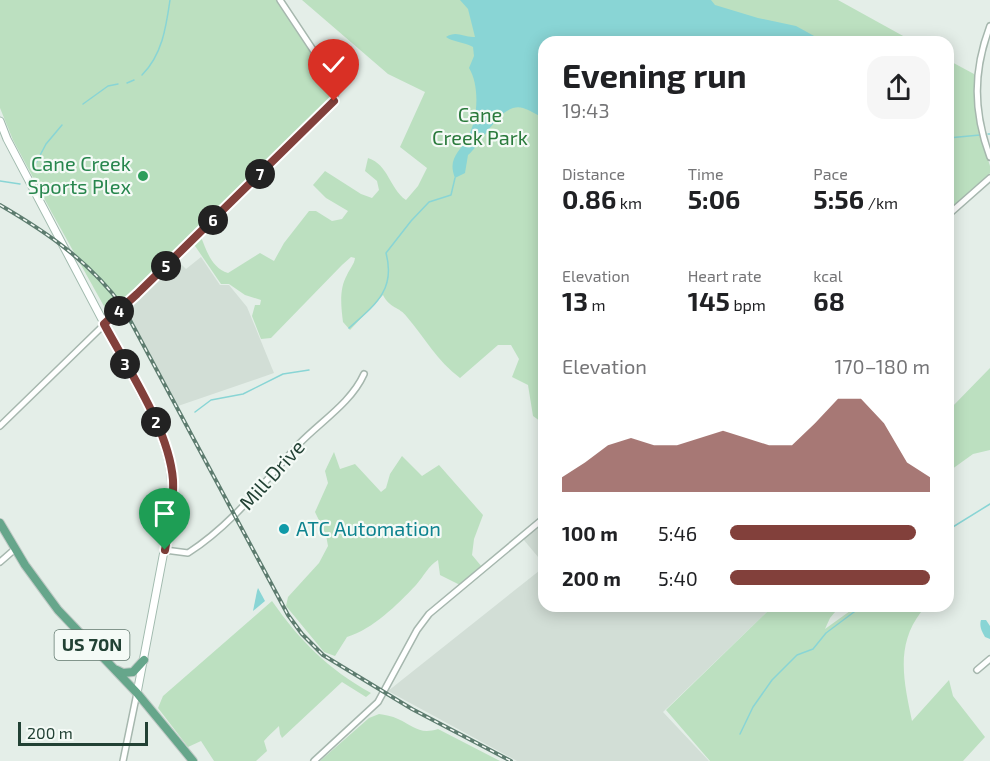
<!DOCTYPE html>
<meta charset="utf-8">
<style>
body{margin:0;font-family:"Exo 2",sans-serif;background:#f6f6f6;color:#202124;height:100vh;display:flex;flex-direction:column;font-size:22px;white-space:nowrap}
*{box-sizing:border-box;margin:0}
p{font-size:20px;color:#757577}
.icon{flex:none;width:33px;height:33px;fill:none;stroke:currentColor;stroke-width:2;stroke-linecap:round;stroke-linejoin:round}
.map{position:relative;flex:1;overflow:hidden}
.side{position:absolute;left:538px;top:36px;width:416px;height:576px;display:flex;flex-direction:column;background:#fff;border-radius:18px;box-shadow:0 3px 15px #0003}
.side>*{flex:none}
.scale{position:absolute;left:18px;bottom:15px;width:130px;box-sizing:border-box;padding-left:6px;border:3px solid #224134;border-top:0;font-size:16px;line-height:21px;white-space:nowrap;color:#224134;-webkit-text-stroke:4px #f4faf6;paint-order:stroke}
.pin{position:absolute;display:grid;place-items:center;width:51px;height:51px;color:#fff;margin:-62px -26px;border-radius:50% 50% 50% 0;rotate:-45deg;box-shadow:0 0 6px #0007}
.pin .icon{rotate:45deg}
.km{position:absolute;width:30px;height:30px;margin:-15px;border-radius:50%;background:#222;color:#fff;font-size:16px;line-height:30px;text-align:center}
.round{display:grid;place-items:center;flex:none;width:63px;height:63px;border-radius:18px;background:#f6f6f6}
.head{display:flex;align-items:center;justify-content:space-between;height:102px;padding:0 24px}
h1{font-size:33px;font-weight:700;line-height:45px}
.stats{display:grid;grid-template-columns:repeat(3,1fr);gap:9px;height:102px;padding:6px 24px}
.stats div{display:grid;align-content:center}
.stats b{font-size:26px;font-weight:700}
.stats small{font-size:16px;font-weight:400}
.stats p{font-size:16px}
.chart{height:168px;padding:12px 24px}
.chart p{display:flex;justify-content:space-between}
.chart svg{width:100%;height:108px;margin-top:6px;fill:#82403b;opacity:.7}
ul{padding:0 24px;list-style:none;font-size:20px}
li{display:grid;grid-template-columns:96px 72px 1fr;align-items:center;height:45px}
li i{height:15px;border-radius:8px;background:#82403b}
.map>svg:first-child{display:block}
</style>
<div class="map">
<svg width="990" height="761" viewBox="0 0 990 761">
<rect width="100%" height="100%" fill="#e4eee8"/>
<g fill="#d2ded6">
<polygon points="201,257 220,285 229,285 247,307 274,373 178,406 126,308 176,259 186,269"/>
<polygon points="544,522 544,564 523,539"/>
<polygon points="544,567 544,606 773,606 663,712 709,761 517,761 388,691"/>
</g>
<g fill="#bce0c0">
<polygon points="0,0 276,0 330,82 332,93 327,105 115,311 110,312 105,308 52,213 13,140 0,108"/>
<path d="M 302,0 L 838,0 L 914,42 L 544,42 L 544,424 L 533,416 L 528,385 L 512,377 L 519,359 L 511,345 L 498,345 L 460,378 C 437,361 425,338 407,317 C 399,306 390,309 383,295 L 350,330 L 343,322 C 341,306 339,289 347,275 C 350,268 354,265 355,258 L 351,257 L 342,265 L 271,338 L 261,339 L 252,316 L 255,305 L 260,305 L 261,300 L 245,295 L 229,284 L 221,284 L 193,243 L 201,237 C 207,252 212,268 228,273 L 260,253 L 274,261 L 284,243 L 309,211 L 316,211 L 332,221 L 342,219 L 348,211 L 326,198 L 313,185 L 325,171 L 361,194 L 372,198 L 379,190 L 377,181 L 365,171 L 368,158 C 389,165 389,188 406,200 L 418,186 L 427,168 L 400,147 L 425,92 L 388,74 Z"/>
<path d="M 948,60 L 974,74 C 974,107 980,135 990,166 L 990,173 L 985,179 L 948,212 Z"/>
<polygon points="990,368 990,450 973,454 948,472 948,408 950,409"/>
<path d="M 334,452 L 340,469 L 355,464 L 381,492 L 386,488 L 390,474 L 402,456 L 422,476 L 439,465 L 483,515 L 474,539 L 472,555 L 482,567 L 460,585 L 440,575 L 438,560 C 428,566 424,576 416,585 C 397,605 373,629 347,637 L 335,656 L 324,652 L 286,606 L 288,597 L 319,563 L 328,546 L 326,535 L 315,512 L 328,483 L 325,471 Z"/>
<path d="M 272,601 C 300,641 328,669 371,693 L 366,697 L 342,682 L 282,738 L 280,734 L 279,726 C 274,731 268,736 264,741 L 267,751 L 256,761 L 214,761 L 201,741 L 188,747 L 158,708 L 163,696 Z"/>
<path d="M 773,606 L 840,606 L 830,618 L 825,629 L 857,606 L 902,606 L 901,609 L 912,612 L 917,607 L 921,612 C 895,646 904,682 912,721 L 949,680 L 953,696 L 985,737 L 963,761 L 710,761 L 666,710 Z"/>
<path d="M 379,714 C 385,715 392,716 398,719 C 414,726 419,735 438,729 L 500,761 L 320,761 L 369,718 Z"/>
</g>
<g fill="#89d5d5">
<path d="M 460,0 L 711,0 L 715,5 L 758,18 L 796,26 L 825,42 L 544,42 L 544,118 C 537,115 530,110 523,108 C 501,101 482,144 468,155 L 465,173 L 455,178 C 447,158 460,152 468,137 C 478,119 480,86 469,68 L 474,56 L 473,47 C 464,42 453,42 446,37 C 457,30 464,38 475,37 L 468,9 Z"/>
<polygon points="258,588 265,601 253,611 257,591"/>
<path d="M 981,620 L 986,620 L 990,626 L 990,639 L 985,637 C 982,632 979,626 981,620 Z"/>
</g>
<g fill="none" stroke-linecap="round" stroke-linejoin="round">
<g stroke="#89d5d5" stroke-width="1.5">
<path d="M 142,75 C 162,55 166,28 170,0"/>
<polyline points="127,83 134,80"/>
<polyline points="83,104 108,86 118,84"/>
<polyline points="988,134 990,134"/>
<polyline points="948,138 980,135"/>
<polyline points="36,163 46,144 62,125"/>
<polyline points="0,181 20,184"/>
<path d="M 349,328 C 375,305 396,290 386,253 L 411,221 L 429,202 L 451,195 L 455,178"/>
<polyline points="195,412 211,400 243,394 283,374 309,370"/>
<polyline points="948,530 990,504"/>
<polyline points="740,734 753,707 772,680 797,655 813,649 826,633 862,606"/>
</g>
<defs>
<g id="street">
<path d="M 990,26 C 973,71 973,111 990,157"/>
<polyline points="948,215 990,178"/>
<polyline points="0,426 334,101 336,91 335,83 280,0"/>
<path d="M 165,550 L 188,553 C 232,525 264,482 299,444 C 320,422 351,403 364,374"/>
<polyline points="0,562 15,549"/>
<polyline points="977,670 990,659"/>
<polyline points="123,761 137,693"/>
<polyline points="314,761 378,702 417,630 429,614 544,518"/>
</g>
<path id="secondary" d="M 0,121 L 7,139 L 155,420 C 169,455 173,471 172,509 L 137,693"/>
<g id="primary">
<polyline points="0,523 25,565 58,610 137,693 193,761"/>
<polyline points="117,670 123,673 133,672 144,660"/>
</g>
</defs>
<use href="#street" stroke="#a6b7ae" stroke-width="8"/>
<use href="#secondary" stroke="#a1baae" stroke-width="9"/>
<use href="#primary" stroke="#c1cac6" stroke-width="10"/>
<use href="#street" stroke="#fff" stroke-width="5"/>
<use href="#secondary" stroke="#fff" stroke-width="7"/>
<use href="#primary" stroke="#66a68b" stroke-width="8"/>
<defs>
<path id="rail" d="M 0,205 C 48,233 90,262 123,307 L 288,615 L 302,634 L 323,655 L 412,709 L 511,761"/>
</defs>
<use href="#rail" stroke="#5d7c6f" stroke-width="4"/>
<use href="#rail" stroke="#f4faf6" stroke-width="1.5" stroke-dasharray="4.5" stroke-linecap="butt"/>
</g>
<g fill="none" stroke-linecap="round" stroke-linejoin="round">
<defs>
<path id="route" d="M 165,550 C 169,527 174,504 173,480 C 169,429 128,369 104,324 L 137,294 L 334,101"/>
</defs>
<use href="#route" stroke="#fff" stroke-width="12"/>
<use href="#route" stroke="#82403b" stroke-width="8"/>
</g>
<circle fill="#2e9e5b" stroke="#f4faf6" stroke-width="2" cx="143" cy="176" r="6"/>
<circle fill="#0f9aa8" stroke="#f4faf6" stroke-width="2" cx="284" cy="529" r="6"/>
<g text-anchor="middle" stroke-width="4.5" stroke-linejoin="round" paint-order="stroke">
<rect fill="#f4faf6" stroke="#61786e" stroke-width="1.5" x="54.5" y="630" width="75" height="30" rx="4.5"/>
<g font-size="18" font-weight="bold" fill="#224134">
<text x="92" y="651">US 70N</text>
</g>
<g font-size="20" fill="#2a7a3c" stroke="#f4faf6">
<text x="480" y="122">Cane<tspan x="480" dy="23">Creek Park</tspan></text>
</g>
<g font-size="20" fill="#27864d" stroke="#f4faf6" text-anchor="end">
<text x="131" y="171">Cane Creek<tspan x="131" dy="23">Sports Plex</tspan></text>
</g>
<g font-size="20" fill="#224134" stroke="#f4faf6">
<text transform="translate(272 475) rotate(-48)" y="7">Mill Drive</text>
</g>
<g font-size="20" fill="#0d838f" stroke="#f4faf6" text-anchor="start">
<text x="296" y="536">ATC Automation</text>
</g>
</g>
</svg>
<div class="scale">200 m</div>
<div class="pin" style="left:165px;top:550px;background:#1e9e55"><svg class="icon" aria-label="arrive" viewBox="0 0 24 24"><path d="M6 21V4h12l-3 4 3 4H6"/></svg></div>
<div class="pin" style="left:334px;top:101px;background:#d93025"><svg class="icon" aria-label="check" viewBox="0 0 24 24"><path d="M5 12l5 5 9-10"/></svg></div>
<b class="km" style="left:156px;top:422px">2</b>
<b class="km" style="left:125px;top:364px">3</b>
<b class="km" style="left:119px;top:311px">4</b>
<b class="km" style="left:166px;top:266px">5</b>
<b class="km" style="left:213px;top:220px">6</b>
<b class="km" style="left:260px;top:174px">7</b>
<section class="side">
<div class="head"><div><h1>Evening run</h1><p>19:43</p></div><a class="round"><svg class="icon" aria-label="share" viewBox="0 0 24 24"><path d="M12 15V3M7 8l5-5 5 5M5 13v7h14v-7"/></svg></a></div>
<div class="stats">
<div><p>Distance</p><b>0.86<small> km</small></b></div>
<div><p>Time</p><b>5:06</b></div>
<div><p>Pace</p><b>5:56<small> /km</small></b></div>
</div>
<div class="stats">
<div><p>Elevation</p><b>13<small> m</small></b></div>
<div><p>Heart rate</p><b>145<small> bpm</small></b></div>
<div><p>kcal</p><b>68</b></div>
</div>
<div class="chart"><p><span>Elevation</span>170–180 m</p>
<svg viewBox="0 0 160 44" preserveAspectRatio="none"><path d="M0 44V38L10 32L20 25L30 22L40 25L50 25L60 22L70 19L80 22L90 25L100 25L110 16L120 6L130 6L140 16L150 32L160 38V44z"/></svg>
</div>
<ul>
<li><b>100 m</b>5:46<i style="width:93%"></i></li>
<li><b>200 m</b>5:40<i style="width:100%"></i></li>
</ul>
</section>
</div>
